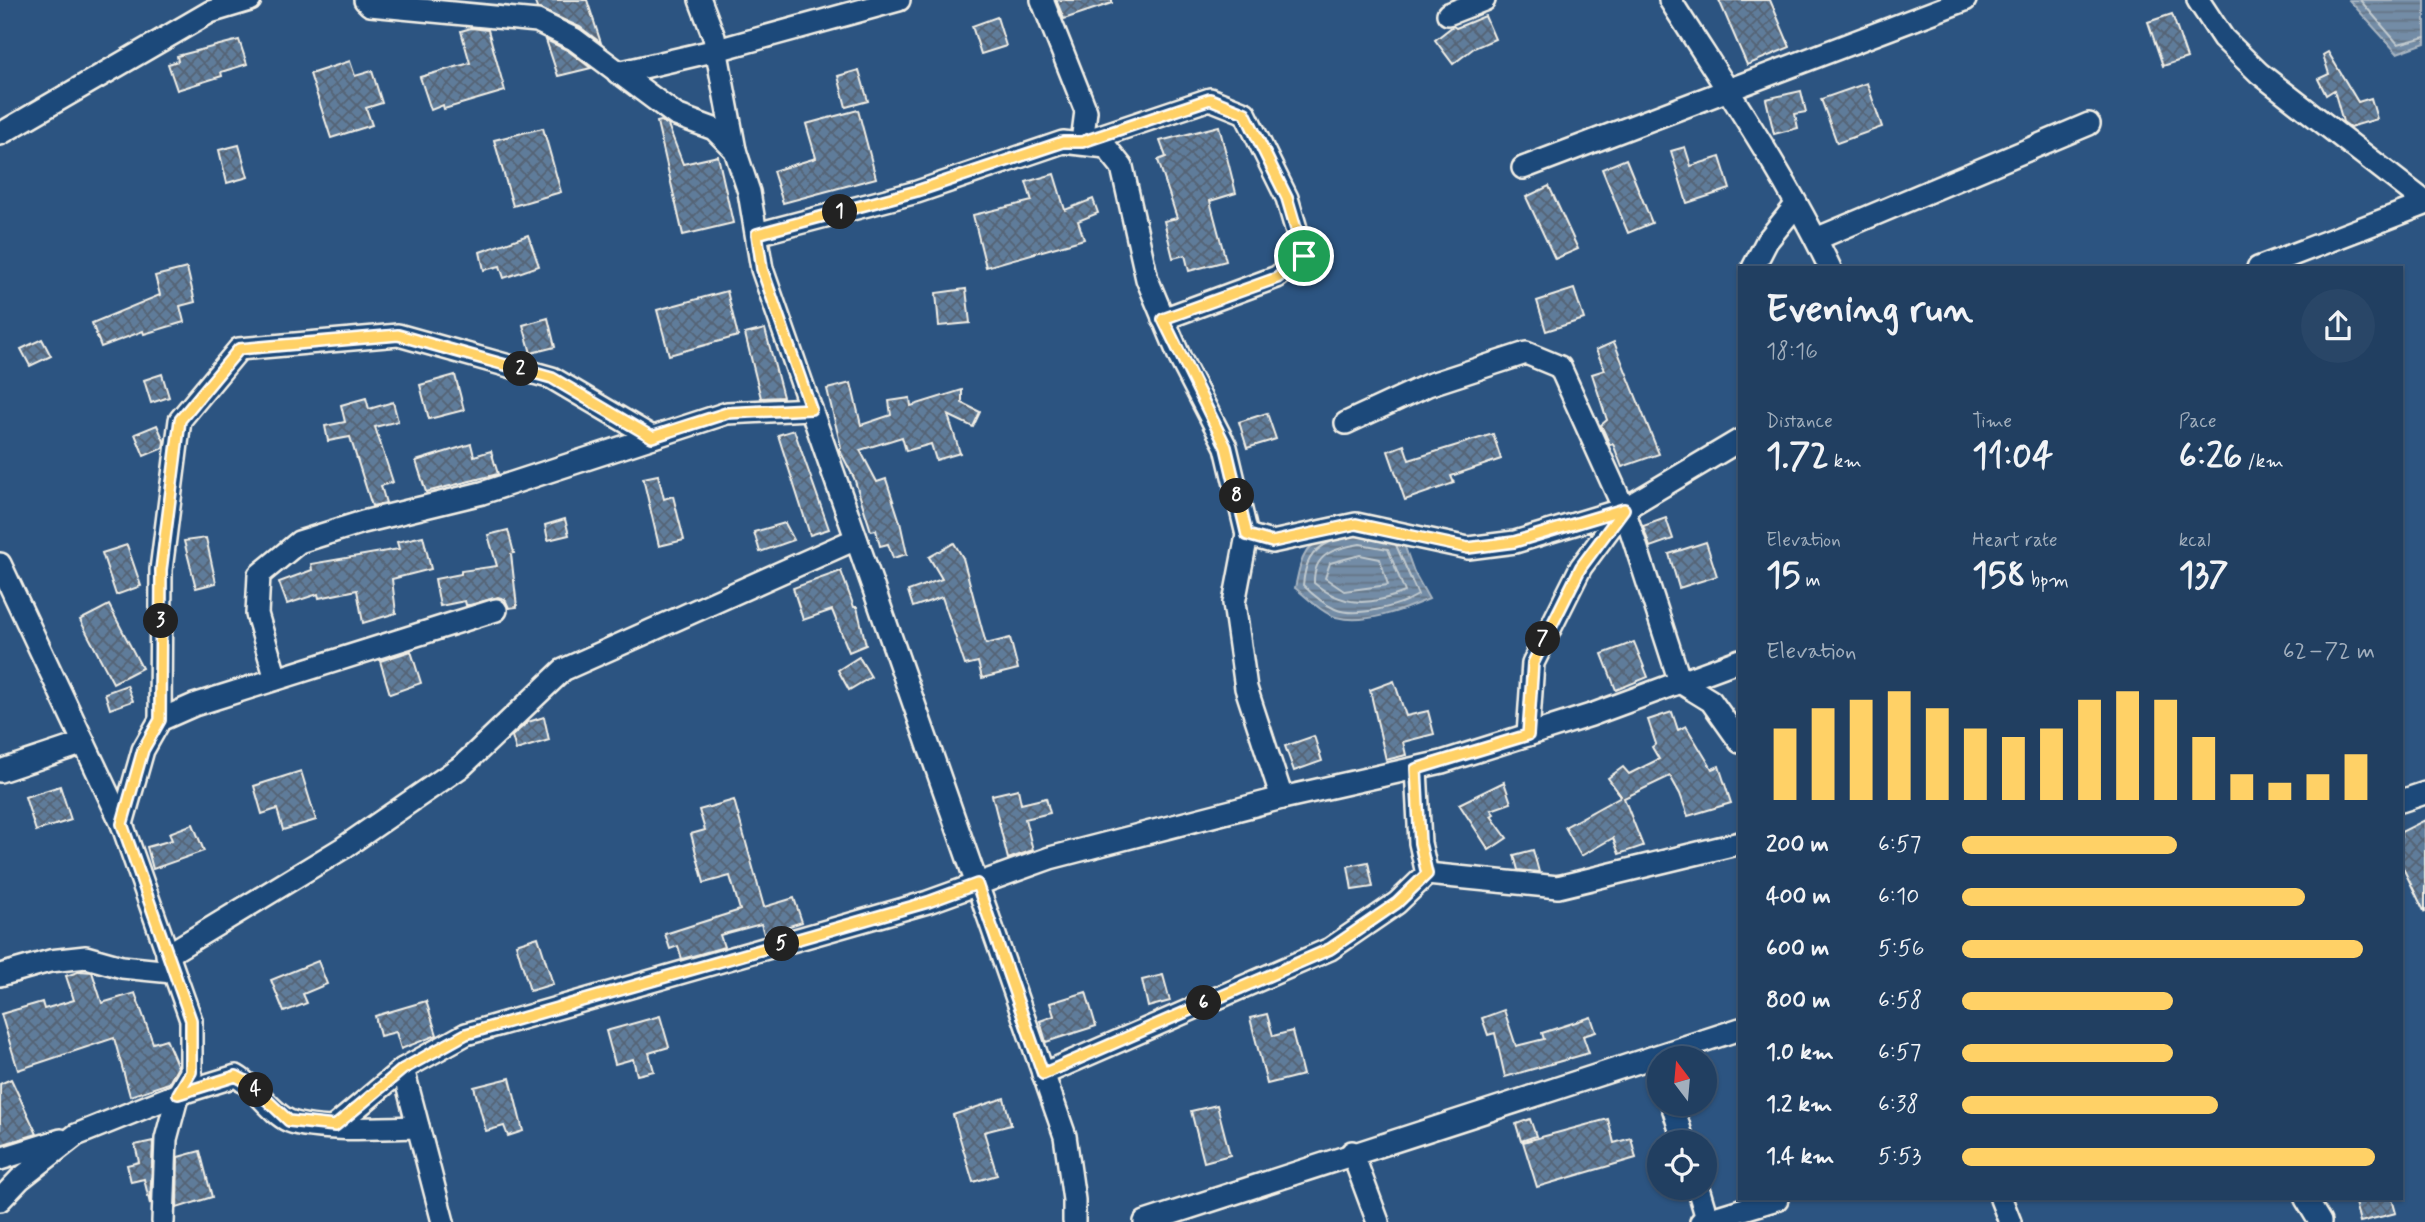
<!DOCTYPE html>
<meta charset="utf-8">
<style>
body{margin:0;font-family:Mynerve,sans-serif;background:#294667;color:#f1f3f6;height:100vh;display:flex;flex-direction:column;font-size:26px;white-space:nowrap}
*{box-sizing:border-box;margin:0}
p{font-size:23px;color:#a2afbd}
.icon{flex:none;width:38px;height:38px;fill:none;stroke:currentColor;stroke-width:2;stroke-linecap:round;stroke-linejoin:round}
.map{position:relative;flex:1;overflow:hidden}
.drawer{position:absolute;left:1738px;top:266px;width:665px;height:934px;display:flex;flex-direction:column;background:#213f61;border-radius:0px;box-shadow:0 2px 5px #0004,0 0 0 2px #3e5876}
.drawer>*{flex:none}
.needle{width:46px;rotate:344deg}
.fabs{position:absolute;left:1647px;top:1046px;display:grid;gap:14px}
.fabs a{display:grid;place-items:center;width:70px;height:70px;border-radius:50%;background:#213f61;box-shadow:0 2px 5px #0004,0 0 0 2px #3e5876;font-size:35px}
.pin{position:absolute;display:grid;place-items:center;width:60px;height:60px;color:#fff;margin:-30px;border:4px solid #fff;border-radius:50%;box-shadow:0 2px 7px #0007}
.km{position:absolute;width:35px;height:35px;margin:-18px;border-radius:50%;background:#222;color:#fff;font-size:19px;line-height:35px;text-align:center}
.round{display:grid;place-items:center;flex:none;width:74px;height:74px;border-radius:37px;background:#294667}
.summary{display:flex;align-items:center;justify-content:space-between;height:119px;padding:0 28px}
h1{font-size:38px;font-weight:800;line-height:52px}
.stats{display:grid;grid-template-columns:repeat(3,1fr);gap:10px;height:119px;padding:7px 28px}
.stats div{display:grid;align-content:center}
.stats b{font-size:35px;font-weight:800}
.stats small{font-size:19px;font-weight:400}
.stats p{font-size:19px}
.chart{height:196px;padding:14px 28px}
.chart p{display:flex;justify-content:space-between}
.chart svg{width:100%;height:126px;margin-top:7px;stroke:#ffd166;stroke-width:6}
ul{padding:0 28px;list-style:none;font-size:23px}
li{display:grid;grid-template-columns:112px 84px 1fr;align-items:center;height:52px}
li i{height:18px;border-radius:9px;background:#ffd166}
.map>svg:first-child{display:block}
</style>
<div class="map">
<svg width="2425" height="1222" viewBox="0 0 2425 1222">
<defs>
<pattern id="water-rules" width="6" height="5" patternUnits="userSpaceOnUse" patternTransform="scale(1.75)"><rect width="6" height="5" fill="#738ca6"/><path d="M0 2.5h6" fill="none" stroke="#647484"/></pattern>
<pattern id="building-cross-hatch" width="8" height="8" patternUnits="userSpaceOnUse" patternTransform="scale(1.75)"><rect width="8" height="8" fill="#5e7b9a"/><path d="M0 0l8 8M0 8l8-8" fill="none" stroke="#556474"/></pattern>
</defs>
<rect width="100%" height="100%" fill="#2c5481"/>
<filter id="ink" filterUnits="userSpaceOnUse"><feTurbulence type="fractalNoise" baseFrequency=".0143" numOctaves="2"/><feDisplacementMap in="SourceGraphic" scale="14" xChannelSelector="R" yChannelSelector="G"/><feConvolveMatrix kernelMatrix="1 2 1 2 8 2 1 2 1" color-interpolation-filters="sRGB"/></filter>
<g filter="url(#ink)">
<g fill="url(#water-rules)" stroke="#a7b4c0" stroke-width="2">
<polygon points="2349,0 2425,0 2425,43 2397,53"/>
<path d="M 1336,532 L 1401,536 L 1414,572 L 1429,599 C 1403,610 1365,625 1336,617 C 1322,613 1307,597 1295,588 C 1302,555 1303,546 1336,532 Z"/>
</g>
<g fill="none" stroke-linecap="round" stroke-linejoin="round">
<g stroke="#c0c9ce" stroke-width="2">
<polyline points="2360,0 2398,44 2425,37"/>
<path d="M 1330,542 C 1310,551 1305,564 1303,585 C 1312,594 1324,604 1335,609 C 1356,618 1400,606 1418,595 L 1396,545"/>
<path d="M 1360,544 L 1388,549 L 1405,592 C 1370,606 1343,607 1314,583 C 1313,553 1336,548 1360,544 Z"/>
<polygon points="1360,555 1380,559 1388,585 1344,591 1325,578 1330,563"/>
</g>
</g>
<g fill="url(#building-cross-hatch)" stroke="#f4f1e8" stroke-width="2">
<polygon points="534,0 587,0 601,43 580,27 537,8"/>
<polygon points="1056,0 1112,0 1112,3 1064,19"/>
<polygon points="1719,0 1770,0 1790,47 1747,65"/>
<polygon points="2172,14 2187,58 2163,66 2148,22"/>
<polygon points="1485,16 1495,39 1474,48 1453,64 1435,40 1453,26 1456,28"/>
<polygon points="997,17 1006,46 981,54 972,26"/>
<polygon points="471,28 488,30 505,91 444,109 443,105 431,110 420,77 470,63 461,31"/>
<polygon points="239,40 247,64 221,72 222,76 177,90 168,64 178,61 177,56"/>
<polygon points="546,40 567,50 591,68 558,76"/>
<polygon points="2328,52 2358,102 2371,98 2377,119 2350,127 2343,122 2334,90 2326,95 2318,79 2329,74 2323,55"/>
<polygon points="350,61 355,76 372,71 382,103 366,108 372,125 331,138 310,74"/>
<polygon points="859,70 868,101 846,107 838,76"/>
<polygon points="1867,83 1882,127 1837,143 1821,99"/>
<polygon points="1801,91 1806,112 1795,114 1798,128 1774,134 1766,99"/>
<polygon points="858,110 876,178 783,203 773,171 816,158 806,124"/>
<polygon points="661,121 668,125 683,164 718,156 733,223 683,235 657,122"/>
<polygon points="1219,126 1236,193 1210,201 1226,261 1189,271 1185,255 1173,258 1164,221 1177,218 1158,160 1166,157 1160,141"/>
<polygon points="543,128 561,192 513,206 494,140"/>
<polygon points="239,145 248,177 227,183 219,150"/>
<polygon points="1685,147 1691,166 1720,157 1730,189 1687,203 1671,151"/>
<polygon points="1626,159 1652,223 1628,233 1602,169"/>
<polygon points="1054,174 1065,210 1093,199 1098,213 1078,221 1084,239 986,267 973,215 1032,201 1026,182"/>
<polygon points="1549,186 1578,249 1555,259 1526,197"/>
<polygon points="528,235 539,266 504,278 500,266 484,270 480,252"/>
<polygon points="187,268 195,302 180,306 184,322 144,334 143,331 101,347 92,323 160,295 155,276"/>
<polygon points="966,289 970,323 939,326 936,293"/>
<polygon points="1574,289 1584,319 1546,331 1537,301"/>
<polygon points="727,291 738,336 669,355 657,310"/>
<polygon points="548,318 555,347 531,353 523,325"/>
<polygon points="765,329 783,397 761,398 745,334"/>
<polygon points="42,339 51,356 30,366 21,349"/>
<polygon points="1614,342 1659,454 1622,467 1613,444 1610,445 1601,425 1607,420 1592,374 1605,370 1596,350"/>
<polygon points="162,374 169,397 151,403 144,380"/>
<polygon points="455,375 464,410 429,419 420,385"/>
<polygon points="851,383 861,425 891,415 889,401 910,398 911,406 962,390 962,403 980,412 973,427 948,415 960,453 936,460 931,444 906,451 902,437 860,450 877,482 886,479 900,522 907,554 893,558 888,544 880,546 876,530 871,531 854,478 839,449 841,447 827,389"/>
<polygon points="366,398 369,409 393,402 398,421 375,427 393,482 381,486 386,503 372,506 350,437 328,441 325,426 345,422 341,405"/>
<polygon points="1267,413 1276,439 1247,448 1239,422"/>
<polygon points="157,425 164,441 163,448 144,456 135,434"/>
<polygon points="794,430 829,529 810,535 778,435"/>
<polygon points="1493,434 1501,459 1451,476 1454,483 1405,500 1388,451 1404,445 1409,460"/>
<polygon points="471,444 474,456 491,451 498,474 426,492 416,461"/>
<polygon points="658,475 664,499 673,496 684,540 659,546 643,478"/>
<polygon points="1666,518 1673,539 1650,547 1643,526"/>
<polygon points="565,519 569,535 548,540 545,525"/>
<polygon points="785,523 794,540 760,552 754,532"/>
<polygon points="508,530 514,553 511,554 517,607 509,608 505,599 498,597 470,605 466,605 465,601 440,606 435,579 461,574 461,571 497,566 488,535"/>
<polygon points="423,536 431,569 392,579 396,613 363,623 357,590 319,598 318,594 287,604 279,582 312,570 311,564 399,549 397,542"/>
<polygon points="206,538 216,583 196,588 184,541"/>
<polygon points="1706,542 1717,576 1679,588 1669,554"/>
<polygon points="954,543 963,558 986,644 1010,638 1018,669 982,678 978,662 965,665 942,597 913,607 908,591 942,579 929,557"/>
<polygon points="127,545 141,586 116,595 102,553"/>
<polygon points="841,571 854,607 857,607 866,645 849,652 832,610 803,620 793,588"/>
<polygon points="109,605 142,668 113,683 80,620"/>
<polygon points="1634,642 1648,677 1616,690 1602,654"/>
<polygon points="411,651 421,683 390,694 380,661"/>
<polygon points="859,657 871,677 849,690 838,670"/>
<polygon points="1394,681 1406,716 1428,711 1434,734 1403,742 1406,755 1386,760 1370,690"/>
<polygon points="127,685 133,701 110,709 105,693"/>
<polygon points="1672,712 1678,730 1686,726 1712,769 1719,766 1731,803 1688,816 1680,794 1670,776 1624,798 1643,846 1619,854 1613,838 1581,856 1565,827 1621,796 1608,778 1623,767 1629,774 1659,759 1652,747 1656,744 1648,720"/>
<polygon points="544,717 549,740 516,750 512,736 528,722"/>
<polygon points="1314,736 1322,761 1294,771 1285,746"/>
<polygon points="301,771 316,820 283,830 277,809 262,814 254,786"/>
<polygon points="1504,782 1511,803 1491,810 1494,814 1491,816 1507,838 1489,850 1459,804"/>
<polygon points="60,786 71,820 36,831 25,797"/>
<polygon points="1018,789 1021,804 1046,798 1050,813 1025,819 1033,850 1008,859 992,795"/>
<polygon points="734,800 764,907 794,898 802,922 764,934 761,924 720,935 724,947 682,959 678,946 670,949 665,934 740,910 730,876 704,883 691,834 705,830 699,810"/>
<polygon points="2425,820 2425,913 2401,864 2401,832"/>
<polygon points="193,824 204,851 153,869 147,847 172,840 169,833"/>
<polygon points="1533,850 1539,872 1518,870 1514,855"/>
<polygon points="1368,862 1373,887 1352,890 1348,866"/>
<polygon points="538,937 553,984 530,991 516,944"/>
<polygon points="318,961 327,984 303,994 307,1003 284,1012 271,980"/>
<polygon points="81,971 92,972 102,1003 135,993 153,1043 166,1039 178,1067 169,1083 130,1096 114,1038 18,1070 1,1014 42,1002 44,1009 74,1000 66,976"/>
<polygon points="1163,975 1170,1001 1148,1007 1142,980"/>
<polygon points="1086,992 1096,1026 1046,1042 1040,1021 1054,1016 1050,1003"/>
<polygon points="426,1001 437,1035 401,1049 396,1032 380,1036 375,1016"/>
<polygon points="1504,1010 1516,1046 1544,1039 1542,1033 1591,1017 1596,1032 1583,1036 1589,1053 1505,1077 1495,1033 1488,1035 1482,1018"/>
<polygon points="1267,1014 1273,1036 1292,1031 1303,1075 1267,1084 1250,1018"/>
<polygon points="660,1016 669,1047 649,1053 654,1071 637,1075 633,1059 615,1064 606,1031"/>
<polygon points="510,1078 523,1131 508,1136 504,1126 486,1131 474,1087"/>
<polygon points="11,1079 37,1134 0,1145 0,1084"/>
<polygon points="1004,1098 1011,1125 984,1132 997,1175 973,1182 953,1115"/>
<polygon points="1217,1105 1230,1155 1204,1162 1191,1111"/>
<polygon points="1530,1119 1536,1136 1521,1141 1516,1124"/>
<polygon points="1608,1119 1614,1143 1631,1138 1636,1158 1537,1187 1523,1142"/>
<polygon points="153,1141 150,1204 144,1179 131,1182 127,1165 139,1162 135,1145"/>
<polygon points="200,1151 212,1197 177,1208 178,1157"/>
<polygon points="2354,1199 2392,1199 2396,1213 2360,1222"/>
</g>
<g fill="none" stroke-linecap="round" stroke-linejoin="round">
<defs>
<g id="minor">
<polyline points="365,0 370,5 537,21 574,39 676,115 714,129 735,150 749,192 762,269 1065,1136 1074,1200 1074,1222"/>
<polyline points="700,0 714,37 735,150"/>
<polyline points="1042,0 1086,111 1082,142 1210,99 1245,113 1287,198 1304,256 1277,277 1163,319"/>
<path d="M 1670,0 C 1725,87 1785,174 1830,268"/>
<polyline points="2198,0 2223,38 2259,73 2425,202"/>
<polyline points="1448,14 1484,0"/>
<polyline points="618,73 717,50 899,0"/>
<polyline points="0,134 210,12 250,0"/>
<polyline points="1523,168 1965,0"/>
<polyline points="757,234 917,192 1063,142 1106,147 1122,167 1147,279 1180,358 1226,447 1247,535 1272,542 1356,524 1468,548 1515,542 1624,509 1740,440"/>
<polyline points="1816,239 2089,124"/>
<polyline points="1753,268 1767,241 1796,205"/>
<polyline points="2258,268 2425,204"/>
<polyline points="1346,423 1428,385 1526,353 1560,367 1624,509 1680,682 1711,701 1740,742"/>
<polyline points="1247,535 1234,603 1246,688 1282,798"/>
<polyline points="0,564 122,824 191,1020 191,1072 178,1094 166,1139 163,1222"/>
<polyline points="276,679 257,614 259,575 299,542 363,522 482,493 727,413 811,409"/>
<polyline points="160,720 161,570 180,420 239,349 398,335 552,378 652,437"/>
<polyline points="1528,735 1533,663 1581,567 1624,509"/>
<polyline points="0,771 84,743"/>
<polyline points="2401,801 2425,793"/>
<polyline points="122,824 143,750 160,720 194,705 496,610"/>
<polyline points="1427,874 1558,887 1740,843"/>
<polyline points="167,955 343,848 462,766 563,670 856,539"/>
<polyline points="0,975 50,961 86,957 122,967 172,972"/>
<polyline points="403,1069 443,1222"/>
<polyline points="1043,1074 1330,949 1397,903 1427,874 1420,843 1416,769"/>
<polyline points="1672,1104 1684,1143"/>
<polyline points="335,1126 403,1069 466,1034 928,902 1050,858 1282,798 1442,762 1591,715 1740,660"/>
<polyline points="1352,1152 1378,1222"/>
<polyline points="0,1159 61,1140"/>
<polyline points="1698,1188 1708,1222"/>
<polyline points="2001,1199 2010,1222"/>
<polyline points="2306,1199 2320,1222"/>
<path d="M 0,1200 L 20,1179 L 76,1135 L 178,1094 L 236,1076 C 256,1087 271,1113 289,1121 C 316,1132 388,1128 418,1127"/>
<polyline points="1145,1222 1740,1029"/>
<polyline points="1701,1222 1777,1199"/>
</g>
</defs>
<use href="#minor" stroke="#f4f1e8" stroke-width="26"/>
<use href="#minor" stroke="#1f4a7a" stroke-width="21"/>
</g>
</g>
<g fill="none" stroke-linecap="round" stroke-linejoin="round" filter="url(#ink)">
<defs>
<polygon id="route" points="1210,99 1245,113 1287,198 1304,256 1277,278 1163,319 1226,447 1247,535 1272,542 1356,524 1468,548 1514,542 1624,509 1581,567 1533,663 1528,735 1416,769 1420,843 1427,874 1397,903 1330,949 1043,1074 977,884 928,902 466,1034 403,1069 335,1126 289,1121 249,1083 236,1076 178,1094 191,1072 191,1020 122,824 143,750 160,720 161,570 180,420 239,349 398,335 552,378 652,437 727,413 811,409 762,269 757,234 917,191 1063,142 1082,142"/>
</defs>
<use href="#route" stroke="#fff" stroke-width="14"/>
<use href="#route" stroke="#ffd166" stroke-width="9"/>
</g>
</svg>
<div class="fabs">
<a><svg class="needle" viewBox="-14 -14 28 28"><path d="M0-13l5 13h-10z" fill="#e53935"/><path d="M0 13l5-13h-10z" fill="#a2afbd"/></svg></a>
<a><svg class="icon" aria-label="locate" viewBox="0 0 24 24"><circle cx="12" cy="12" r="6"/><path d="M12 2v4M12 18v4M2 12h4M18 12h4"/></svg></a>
</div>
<div class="pin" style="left:1304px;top:256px;background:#1e9e55"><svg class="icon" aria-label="arrive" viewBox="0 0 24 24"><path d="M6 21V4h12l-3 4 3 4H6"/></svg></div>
<b class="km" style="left:840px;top:212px">1</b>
<b class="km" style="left:521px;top:369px">2</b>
<b class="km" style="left:161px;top:621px">3</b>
<b class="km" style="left:256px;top:1090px">4</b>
<b class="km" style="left:782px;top:944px">5</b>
<b class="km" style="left:1204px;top:1003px">6</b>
<b class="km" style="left:1543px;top:639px">7</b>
<b class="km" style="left:1237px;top:496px">8</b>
<section class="drawer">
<div class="summary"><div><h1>Evening run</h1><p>18:16</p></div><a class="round"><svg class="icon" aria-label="share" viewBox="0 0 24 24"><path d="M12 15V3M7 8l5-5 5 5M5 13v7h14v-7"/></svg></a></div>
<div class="stats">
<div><p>Distance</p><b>1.72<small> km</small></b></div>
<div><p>Time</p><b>11:04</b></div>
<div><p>Pace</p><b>6:26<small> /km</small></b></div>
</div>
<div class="stats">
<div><p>Elevation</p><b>15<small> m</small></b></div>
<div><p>Heart rate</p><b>158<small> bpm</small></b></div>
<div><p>kcal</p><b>137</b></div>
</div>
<div class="chart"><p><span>Elevation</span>62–72 m</p>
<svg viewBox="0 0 160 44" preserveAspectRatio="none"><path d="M5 44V19M15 44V12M25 44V9M35 44V6M45 44V12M55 44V19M65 44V22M75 44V19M85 44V9M95 44V6M105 44V9M115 44V22M125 44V35M135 44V38M145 44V35M155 44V28"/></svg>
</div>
<ul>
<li><b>200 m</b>6:57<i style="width:52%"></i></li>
<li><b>400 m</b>6:10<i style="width:83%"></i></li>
<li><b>600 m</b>5:56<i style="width:97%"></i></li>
<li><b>800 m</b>6:58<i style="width:51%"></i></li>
<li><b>1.0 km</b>6:57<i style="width:51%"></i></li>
<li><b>1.2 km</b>6:38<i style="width:62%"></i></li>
<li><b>1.4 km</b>5:53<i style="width:100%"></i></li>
</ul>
</section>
</div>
